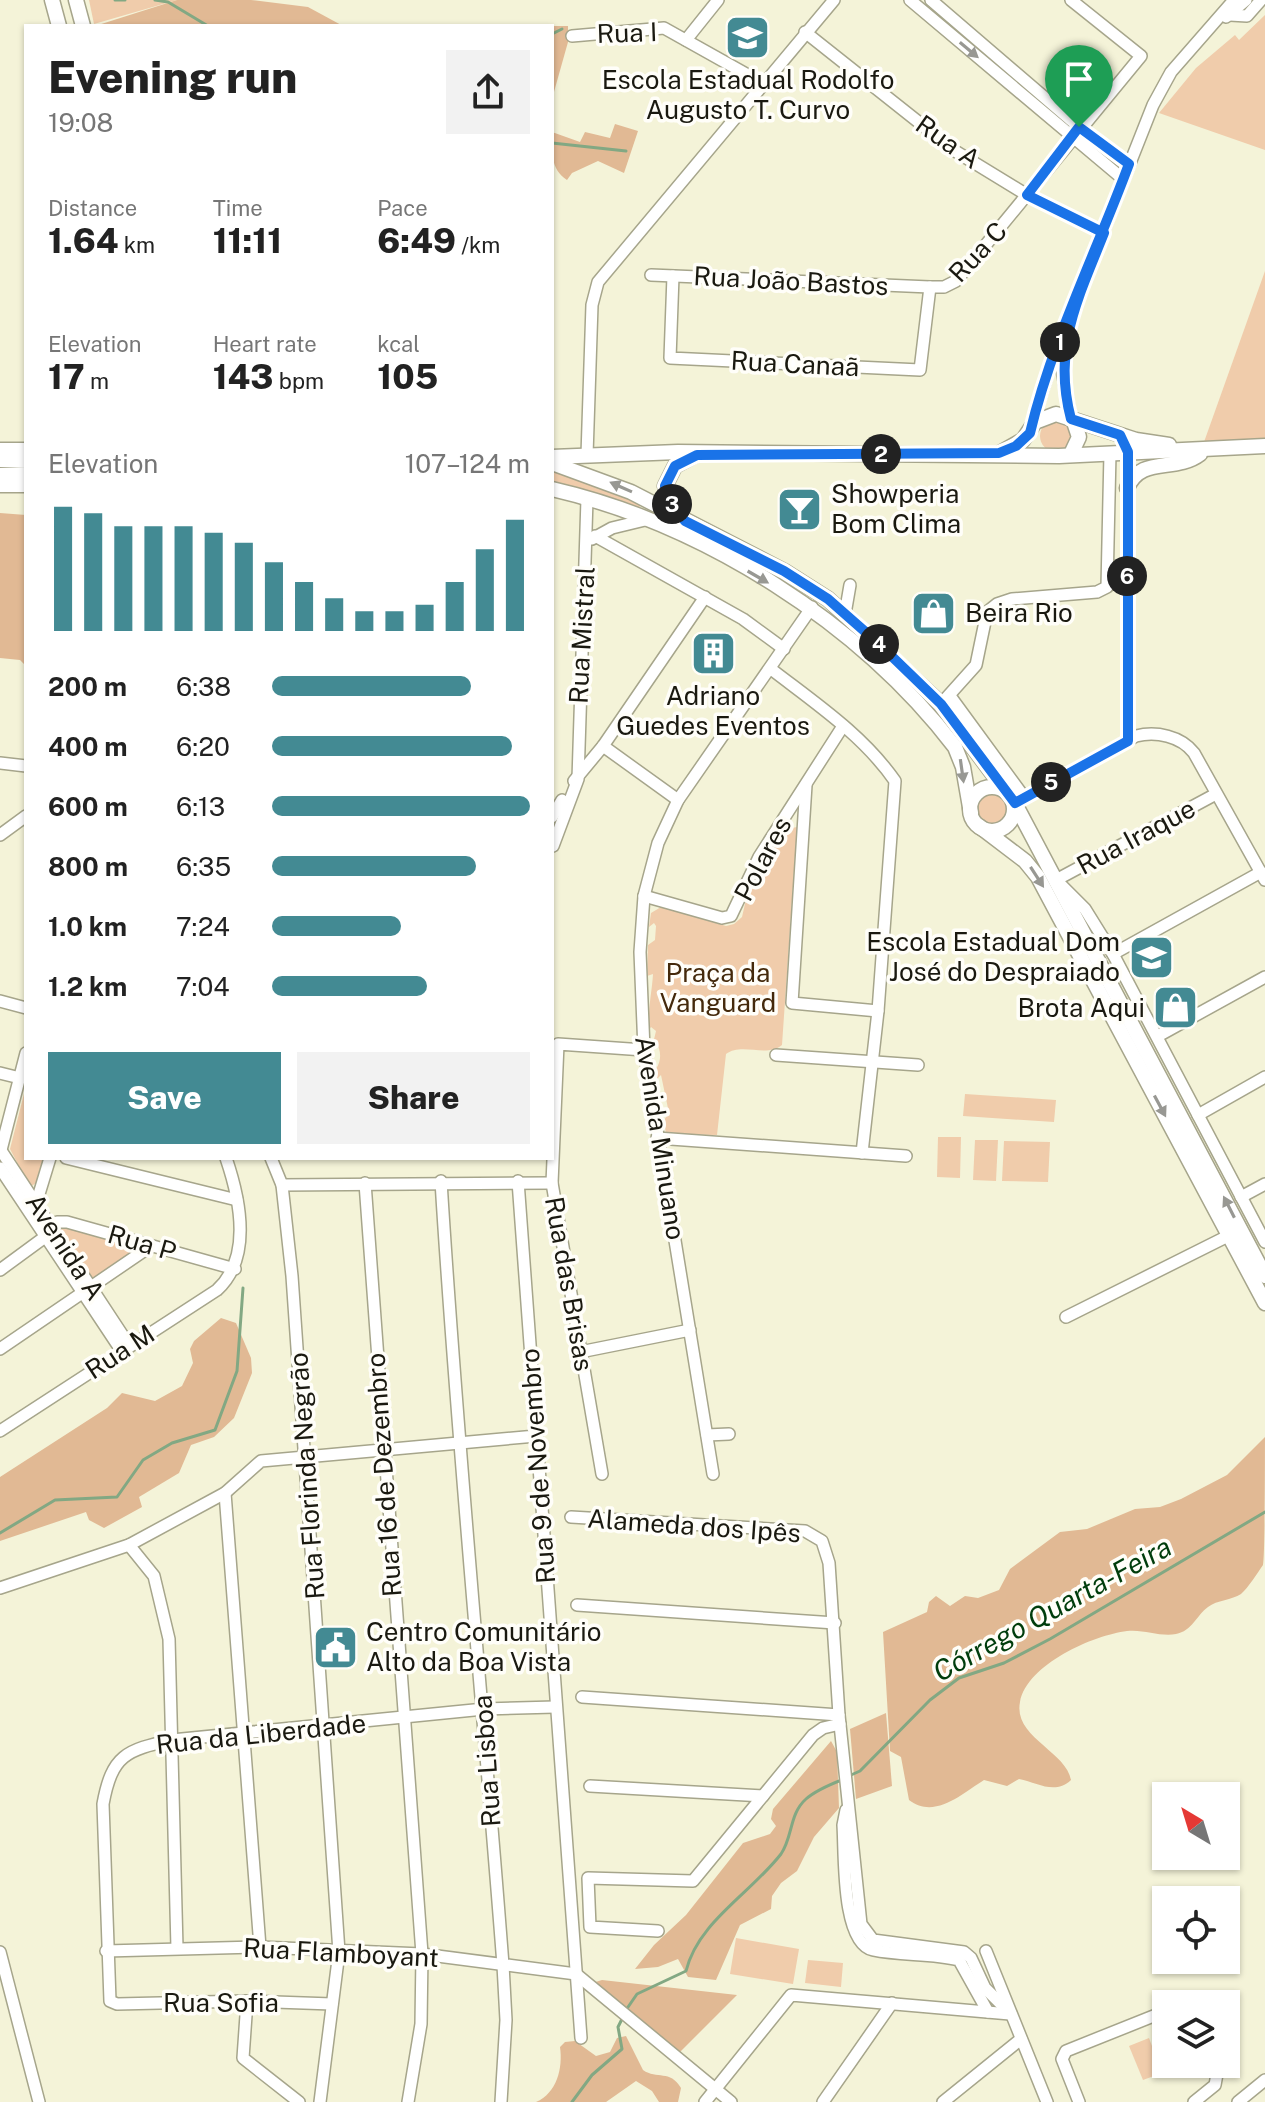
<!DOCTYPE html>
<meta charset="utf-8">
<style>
body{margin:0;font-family:"Public Sans",sans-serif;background:#f2f2f2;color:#222;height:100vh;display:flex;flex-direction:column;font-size:30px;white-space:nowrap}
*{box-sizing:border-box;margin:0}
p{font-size:26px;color:#767676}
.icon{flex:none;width:44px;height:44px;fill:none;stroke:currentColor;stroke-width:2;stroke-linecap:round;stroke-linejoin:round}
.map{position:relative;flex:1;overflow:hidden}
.panel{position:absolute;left:24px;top:24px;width:530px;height:1136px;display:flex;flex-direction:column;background:#fff;border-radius:0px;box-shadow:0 2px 6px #0004}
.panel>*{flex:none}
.needle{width:52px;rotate:322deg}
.controls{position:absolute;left:1152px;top:1782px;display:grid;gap:16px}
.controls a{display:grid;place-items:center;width:88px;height:88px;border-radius:0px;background:#fff;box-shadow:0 2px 6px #0004;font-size:40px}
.pin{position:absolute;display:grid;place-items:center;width:68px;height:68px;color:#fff;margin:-82px -34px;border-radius:50% 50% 50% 0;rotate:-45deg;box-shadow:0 0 8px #0007}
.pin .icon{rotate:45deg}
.km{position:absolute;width:40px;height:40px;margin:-20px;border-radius:50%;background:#222;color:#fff;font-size:22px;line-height:40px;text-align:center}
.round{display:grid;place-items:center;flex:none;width:84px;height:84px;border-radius:0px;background:#f2f2f2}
.headline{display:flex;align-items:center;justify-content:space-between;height:136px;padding:0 24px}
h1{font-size:44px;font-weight:800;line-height:60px}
.stats{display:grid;grid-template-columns:repeat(3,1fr);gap:12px;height:136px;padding:8px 24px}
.stats div{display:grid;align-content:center}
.stats b{font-size:34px;font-weight:800}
.stats small{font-size:22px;font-weight:400}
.stats p{font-size:22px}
.chart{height:224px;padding:16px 24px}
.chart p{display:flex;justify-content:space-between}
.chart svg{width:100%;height:144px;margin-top:8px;stroke:#438a93;stroke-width:6}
.button{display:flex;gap:16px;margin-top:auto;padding:16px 24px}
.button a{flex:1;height:92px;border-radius:0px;background:#438a93;color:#fff;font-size:32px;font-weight:800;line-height:92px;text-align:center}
.button a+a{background:#f2f2f2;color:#222}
ul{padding:0 24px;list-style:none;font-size:26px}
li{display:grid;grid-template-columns:128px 96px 1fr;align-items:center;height:60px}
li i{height:20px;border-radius:10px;background:#438a93}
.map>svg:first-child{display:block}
</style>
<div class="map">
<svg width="1265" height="2102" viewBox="0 0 1265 2102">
<rect width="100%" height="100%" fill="#f4f3d8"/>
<g fill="#f0ccab">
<polygon points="89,0 190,0 177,0 94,24"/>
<polygon points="1265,15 1265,150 1159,113 1196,68 1235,35 1239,40"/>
<polygon points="1265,271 1265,442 1204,442"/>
<circle cx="1056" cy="436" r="16"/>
<polygon points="552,469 564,471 641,504 636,514 552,485"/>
<circle cx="993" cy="809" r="18"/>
<path d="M 797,827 L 782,1045 C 766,1058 742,1042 726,1054 L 717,1135 L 666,1134 L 664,1120 L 669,1113 L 661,1075 L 657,1079 L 656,1069 C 662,1060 661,1050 656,1042 L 652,1048 L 656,1031 L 651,1027 L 649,1030 C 648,1006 652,992 653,974 L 647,976 L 648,945 L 655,940 L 656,926 L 654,923 L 649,927 L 651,913 L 661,907 L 726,926 L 734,924 L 742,917 L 748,891 L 782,830 Z"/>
<polygon points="26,1086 26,1158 43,1158 36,1183 30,1187 10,1149"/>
<polygon points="965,1094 1056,1100 1054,1122 963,1116"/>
<polygon points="938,1137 961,1137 960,1178 937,1177"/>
<polygon points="975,1140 998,1140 996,1181 973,1180"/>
<polygon points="1004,1141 1050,1142 1048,1182 1002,1181"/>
<polygon points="62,1227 136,1246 135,1251 91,1279 58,1232"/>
<polygon points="736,1938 799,1949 793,1984 730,1974"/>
<polygon points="808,1960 843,1963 841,1987 805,1983"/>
<polygon points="1149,2038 1162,2073 1143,2080 1129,2046"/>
</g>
<g fill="#e1b994">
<polygon points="177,0 251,0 308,7 343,26 95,26"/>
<polygon points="552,26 568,26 568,42 552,99"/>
<path d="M 615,124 L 638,131 L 624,173 L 598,161 L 572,173 L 567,180 C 550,169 552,151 552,132 L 580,142 L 585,132 L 610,138 Z"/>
<polygon points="0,513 26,515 26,666 20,660 0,658"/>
<polygon points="221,1318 236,1323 251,1358 252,1373 234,1418 214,1437 191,1445 179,1473 139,1497 142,1507 104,1528 89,1520 86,1512 0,1541 0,1477 107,1408 122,1393 155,1401 182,1386 193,1363 190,1349 194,1341"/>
<path d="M 1265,1437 C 1265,1454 1265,1557 1263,1565 C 1258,1572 1248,1588 1241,1594 C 1232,1600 1217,1600 1208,1607 C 1196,1616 1192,1631 1176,1634 C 1160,1637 1144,1629 1127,1631 C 1094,1635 1027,1664 1020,1702 C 1013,1737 1066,1751 1071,1780 C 1055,1795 1038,1783 1019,1779 L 1007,1786 L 984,1780 C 963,1793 935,1820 909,1800 L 901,1757 L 890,1751 L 883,1632 L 927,1612 L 929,1602 L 936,1596 L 950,1606 L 965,1596 L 978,1598 L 999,1590 L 1010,1569 L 1060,1532 L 1087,1529 L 1135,1509 L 1160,1507 L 1181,1499 L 1227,1475 Z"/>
<polygon points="886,1713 892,1786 856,1799 850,1729"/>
<polygon points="831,1741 837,1752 839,1808 814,1837 797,1871 781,1883 772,1896 771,1909 740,1925 716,1980 688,1977 678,1959 658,1967 635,1969 654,1945 686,1915 743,1843 770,1834 776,1826 771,1819 773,1809"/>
<polygon points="602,1980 737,1995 680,2052 592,1983"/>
<path d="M 626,2036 L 643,2070 C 657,2080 670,2069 681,2088 L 678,2102 L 659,2102 L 652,2091 L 636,2081 L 606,2102 L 536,2102 C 557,2093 563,2068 560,2047 L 565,2042 L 575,2041 L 596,2056 L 610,2052 L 617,2038 Z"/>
</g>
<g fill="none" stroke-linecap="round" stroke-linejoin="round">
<g stroke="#82a883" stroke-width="3">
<polyline points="115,0 125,0"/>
<polyline points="155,0 168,2 208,26"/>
<polyline points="552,34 562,29"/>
<polyline points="552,143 626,151"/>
<polyline points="0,1533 55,1500 117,1497 143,1460 172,1443 215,1430 237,1371 243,1288"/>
<polyline points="851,1775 860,1771 930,1700 959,1678 1004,1663 1050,1639 1265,1512"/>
<path d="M 626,2010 L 637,1994 L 686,1971 C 698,1922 750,1894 781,1854 C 793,1837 789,1814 806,1799 C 816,1790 831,1784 844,1779"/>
<polyline points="572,2102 592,2075 622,2049 618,2027 623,2017"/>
</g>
<defs>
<g id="minor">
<polyline points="910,0 1123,179"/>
<polyline points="931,0 1079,127 1129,164"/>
<polyline points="1230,15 1247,16 1261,0"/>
<polyline points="1226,17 1246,0"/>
<polyline points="805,32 955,151 1027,195 1104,233"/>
<polyline points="572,36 664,28 764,84"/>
<polyline points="686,40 718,0"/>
<polyline points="651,275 930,287 944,287 956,281 1141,56 1071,0"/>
<polyline points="673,276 670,358 920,370 930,287"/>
<polyline points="1069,335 1062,370 1071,419"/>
<polyline points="1031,427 1051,363 1153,105 1171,72 1234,0"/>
<polyline points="1120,435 1128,452 1128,741"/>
<polyline points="587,455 592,305 598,282 834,0"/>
<polyline points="595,536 743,619 784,649"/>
<polyline points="592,539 612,528 645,520"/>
<polyline points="845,614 850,585"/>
<path d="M 771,669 C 815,703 863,735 895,781 L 878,1011 L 862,1153"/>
<polyline points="950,696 1024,797"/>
<polyline points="941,704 976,665 987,612 997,604 1012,599 1097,592 1107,587 1110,453"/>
<polyline points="603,746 678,800"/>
<polyline points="0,763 26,766"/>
<polyline points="574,781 603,746 705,597"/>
<polyline points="806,785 792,1003 878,1011"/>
<polyline points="1216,794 1056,880 1085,909 1113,954 1265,1242"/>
<path d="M 1015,803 L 1136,736 C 1156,731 1181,736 1194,753 L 1265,880"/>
<polyline points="552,817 562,800"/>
<polyline points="0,835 26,816"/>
<polyline points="553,846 578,779 587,499"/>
<polyline points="644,896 722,918 731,916 759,857 843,726"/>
<polyline points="1113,954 1261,872"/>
<polyline points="0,1001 26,1008"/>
<polyline points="1158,1036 1265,977"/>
<polyline points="776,1055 918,1065"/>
<polyline points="0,1073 20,1078"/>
<polyline points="1198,1115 1265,1077"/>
<polyline points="657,1138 906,1156"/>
<polyline points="0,1149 129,1345"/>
<polyline points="1,1150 26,1053"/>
<polyline points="66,1158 237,1200"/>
<polyline points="271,1158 282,1185 292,1276 339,1952 320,2102"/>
<polyline points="0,1168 121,1350"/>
<path d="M 441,1181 C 457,1443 483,1704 503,1965 L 506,2020 L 501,2102"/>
<polyline points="518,1181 581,2038"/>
<polyline points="365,1183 422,1954 421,2024 408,2102"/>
<polyline points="282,1185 552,1183"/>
<polyline points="1241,1197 1265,1184"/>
<polyline points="36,1204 50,1158"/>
<polyline points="0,1270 45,1237 57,1222 67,1222 235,1269"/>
<polyline points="1066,1317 1228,1236"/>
<polyline points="0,1349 151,1246"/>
<polyline points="580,1352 690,1330"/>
<path d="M 0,1431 L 217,1290 C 253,1257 240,1199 226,1158"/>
<polyline points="707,1435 729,1434"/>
<polyline points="602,1474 552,1183 558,1044 644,1050"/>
<polyline points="713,1474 644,1050 640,952 644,896 658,843 678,800 812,607"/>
<polyline points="225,1493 260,1947"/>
<polyline points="571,1517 805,1531 822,1541 829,1563 839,1715 861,1924 873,1940 964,1952 971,1958 985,1988 1011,2014"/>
<polyline points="129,1545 154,1576 169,1639 177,1948"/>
<polyline points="0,1588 129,1545 225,1493 261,1461 536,1436"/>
<polyline points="577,1605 835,1623"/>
<polyline points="582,1697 839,1715"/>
<polyline points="590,1786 763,1796"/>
<path d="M 846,1810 L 843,1825 C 845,1852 841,1943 873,1950 C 901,1956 931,1953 959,1960 L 988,2012"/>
<polyline points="658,1931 590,1927 588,1878 693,1881 813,1735 823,1728 840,1724"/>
<polyline points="106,1951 260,1947 422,1954 576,1974"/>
<polyline points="986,1951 1047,2102"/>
<polyline points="0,1952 39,2102"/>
<polyline points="576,1974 731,2102"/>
<polyline points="247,2001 243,2058 299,2102"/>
<path d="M 332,2004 L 247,2001 L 117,2004 L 110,2001 L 103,1804 C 112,1755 126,1750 172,1740 L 484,1709 L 555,1707"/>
<polyline points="705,2102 791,1995 1010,2014"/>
<polyline points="823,2102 892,2003"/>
<polyline points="943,2102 1021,2039"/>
<polyline points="1079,2102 1062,2059 1066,2051 1166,2011"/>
<polyline points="1194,2102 1215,2085 1217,2074 1213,2064"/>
<polyline points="1238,2102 1265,2080"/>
</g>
<g id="major">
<polyline points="52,0 59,26"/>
<polyline points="76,0 83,26"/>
<polyline points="0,450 26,450"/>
<polyline points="1002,452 1023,440 1035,422 1056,414 1136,440 1169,445"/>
<polyline points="1071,454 1079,437 1074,422"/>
<polyline points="552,457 678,452 1059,456 1265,446"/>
<polyline points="0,460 26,460"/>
<polyline points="552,463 631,492 784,571 828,599 941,704 1004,789"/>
<polyline points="0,475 26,474"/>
<polyline points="0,485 26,485"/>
<path d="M 1127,488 C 1141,455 1175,473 1200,454"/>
<path d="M 552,489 C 704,524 860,623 955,747 L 963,767 L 971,813"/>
<polyline points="685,521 669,500 665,486 675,466 695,455"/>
<circle cx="992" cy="809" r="22"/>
<polyline points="1012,798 1265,1276"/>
<polyline points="979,826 1025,861 1038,877 1265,1303"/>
</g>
</defs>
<use href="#minor" stroke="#a6a58b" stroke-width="14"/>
<use href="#major" stroke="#a6a58b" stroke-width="17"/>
<use href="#minor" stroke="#fff" stroke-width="11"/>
<use href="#major" stroke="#fff" stroke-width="14"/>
</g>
<defs><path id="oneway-solid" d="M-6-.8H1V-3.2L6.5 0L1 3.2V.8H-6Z" transform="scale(2)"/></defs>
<g fill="#989893">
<use href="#oneway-solid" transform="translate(969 50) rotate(40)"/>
<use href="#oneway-solid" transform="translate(621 487) rotate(-156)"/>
<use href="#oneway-solid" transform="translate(758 577) rotate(30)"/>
<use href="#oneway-solid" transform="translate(962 771) rotate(82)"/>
<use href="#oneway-solid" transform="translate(1037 877) rotate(57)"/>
<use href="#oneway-solid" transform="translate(1160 1106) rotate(62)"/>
<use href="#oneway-solid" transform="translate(1229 1207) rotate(-117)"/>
</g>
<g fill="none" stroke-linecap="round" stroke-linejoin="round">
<defs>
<path id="route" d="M 1079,127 L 1129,164 C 1096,253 1052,341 1030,433 L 1016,446 L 999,453 L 697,455 L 675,466 L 665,486 L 669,500 L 685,521 L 784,571 L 828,599 L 878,643 L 941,704 L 1015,803 L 1128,741 L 1128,452 L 1120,435 L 1071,419 C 1052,347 1078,299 1104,233 L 1027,195 L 1079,127"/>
</defs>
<use href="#route" stroke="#fff" stroke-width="16"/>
<use href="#route" stroke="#1a73e8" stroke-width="10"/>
</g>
<defs>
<symbol id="school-square" viewBox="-11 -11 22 22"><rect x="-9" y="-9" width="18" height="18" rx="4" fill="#438a93" stroke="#fffef9"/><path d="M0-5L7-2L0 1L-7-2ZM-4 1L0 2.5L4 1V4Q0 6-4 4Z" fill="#fff"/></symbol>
<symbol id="bar-square" viewBox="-11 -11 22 22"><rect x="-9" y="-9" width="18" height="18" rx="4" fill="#438a93" stroke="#fffef9"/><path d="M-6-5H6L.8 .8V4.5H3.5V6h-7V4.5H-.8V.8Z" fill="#fff"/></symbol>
<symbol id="shop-square" viewBox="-11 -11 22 22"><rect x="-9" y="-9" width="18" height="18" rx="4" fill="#438a93" stroke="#fffef9"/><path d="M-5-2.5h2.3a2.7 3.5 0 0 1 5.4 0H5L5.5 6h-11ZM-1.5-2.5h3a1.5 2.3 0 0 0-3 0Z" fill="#fff"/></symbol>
<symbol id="building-square" viewBox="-11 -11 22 22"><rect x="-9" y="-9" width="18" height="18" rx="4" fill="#438a93" stroke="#fffef9"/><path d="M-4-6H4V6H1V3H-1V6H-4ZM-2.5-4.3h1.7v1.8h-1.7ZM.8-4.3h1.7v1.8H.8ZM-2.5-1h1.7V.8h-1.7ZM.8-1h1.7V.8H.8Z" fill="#fff"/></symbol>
<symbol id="civic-square" viewBox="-11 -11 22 22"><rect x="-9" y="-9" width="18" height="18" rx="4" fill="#438a93" stroke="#fffef9"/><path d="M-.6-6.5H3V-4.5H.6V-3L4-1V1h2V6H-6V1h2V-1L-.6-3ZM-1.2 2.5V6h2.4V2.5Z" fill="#fff"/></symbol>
</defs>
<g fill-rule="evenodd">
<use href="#school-square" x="722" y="12" width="51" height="51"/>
<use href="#bar-square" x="774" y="484" width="51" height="51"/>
<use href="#shop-square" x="908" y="588" width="51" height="51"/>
<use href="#building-square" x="688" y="628" width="51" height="51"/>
<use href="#school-square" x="1126" y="932" width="51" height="51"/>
<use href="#shop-square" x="1150" y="982" width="51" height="51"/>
<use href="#civic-square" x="310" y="1622" width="51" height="51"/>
</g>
<g text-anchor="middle" stroke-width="7" stroke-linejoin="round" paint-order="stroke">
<g font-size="26" fill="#1a1910" stroke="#fffef9">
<text transform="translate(627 33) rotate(-2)" y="9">Rua I</text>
<text transform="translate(948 142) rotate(35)" y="9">Rua A</text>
<text transform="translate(978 252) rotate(-47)" y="9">Rua C</text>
<text transform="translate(791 281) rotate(3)" y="9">Rua João Bastos</text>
<text transform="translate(795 364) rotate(3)" y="9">Rua Canaã</text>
<text transform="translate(582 635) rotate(-87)" y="9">Rua Mistral</text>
<text transform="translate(1136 837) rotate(-28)" y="9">Rua Iraque</text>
<text transform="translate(763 859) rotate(-62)" y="9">Polares</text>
<text transform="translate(660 1138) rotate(81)" y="9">Avenida Minuano</text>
<text transform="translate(142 1243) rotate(16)" y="9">Rua P</text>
<text transform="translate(65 1247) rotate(57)" y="9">Avenida A</text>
<text transform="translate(569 1284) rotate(80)" y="9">Rua das Brisas</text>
<text transform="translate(120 1352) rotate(-33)" y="9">Rua M</text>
<text transform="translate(538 1466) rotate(-94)" y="9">Rua 9 de Novembro</text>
<text transform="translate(384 1475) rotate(-94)" y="9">Rua 16 de Dezembro</text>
<text transform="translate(307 1476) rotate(-94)" y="9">Rua Florinda Negrão</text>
<text transform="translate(694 1526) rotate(4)" y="9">Alameda dos Ipês</text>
<text transform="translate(261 1734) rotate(-6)" y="9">Rua da Liberdade</text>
<text transform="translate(487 1761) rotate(-94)" y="9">Rua Lisboa</text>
<text transform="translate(341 1953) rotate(3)" y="9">Rua Flamboyant</text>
<text x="221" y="2012">Rua Sofia</text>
</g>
<g font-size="26" fill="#1a1910" stroke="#fffef9" text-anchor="start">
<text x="748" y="89" text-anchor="middle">Escola Estadual Rodolfo<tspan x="748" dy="30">Augusto T. Curvo</tspan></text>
<text x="831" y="503">Showperia<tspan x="831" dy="30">Bom Clima</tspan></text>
<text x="965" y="622">Beira Rio</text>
<text x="713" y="705" text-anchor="middle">Adriano<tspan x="713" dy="30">Guedes Eventos</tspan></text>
<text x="1120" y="951" text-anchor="end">Escola Estadual Dom<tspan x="1120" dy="30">José do Despraiado</tspan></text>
<text x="1145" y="1017" text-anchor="end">Brota Aqui</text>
<text x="366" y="1641">Centro Comunitário<tspan x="366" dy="30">Alto da Boa Vista</tspan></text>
</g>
<g font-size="26" fill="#44290b" stroke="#fffef9">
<text x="718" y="982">Praça da<tspan x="718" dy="30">Vanguard</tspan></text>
</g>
<g font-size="28" font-style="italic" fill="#003d0c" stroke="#fffef9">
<text transform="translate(1052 1609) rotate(-29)" y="10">Córrego Quarta-Feira</text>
</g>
</g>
</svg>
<div class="controls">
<a><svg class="needle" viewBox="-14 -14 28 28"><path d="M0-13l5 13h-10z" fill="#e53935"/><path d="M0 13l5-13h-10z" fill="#767676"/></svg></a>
<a><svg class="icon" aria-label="locate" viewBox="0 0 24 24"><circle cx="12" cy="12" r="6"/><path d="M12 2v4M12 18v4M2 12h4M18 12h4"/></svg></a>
<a><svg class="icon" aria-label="layers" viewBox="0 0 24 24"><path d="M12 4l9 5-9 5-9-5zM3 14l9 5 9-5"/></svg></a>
</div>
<div class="pin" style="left:1079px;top:127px;background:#1e9e55"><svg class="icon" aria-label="arrive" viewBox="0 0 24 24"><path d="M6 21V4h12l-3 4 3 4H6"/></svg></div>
<b class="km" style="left:1060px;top:342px">1</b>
<b class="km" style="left:881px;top:454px">2</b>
<b class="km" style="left:672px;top:504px">3</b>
<b class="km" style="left:879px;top:644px">4</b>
<b class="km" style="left:1051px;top:782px">5</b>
<b class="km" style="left:1127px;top:576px">6</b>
<section class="panel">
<div class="headline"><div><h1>Evening run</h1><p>19:08</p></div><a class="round"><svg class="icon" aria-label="share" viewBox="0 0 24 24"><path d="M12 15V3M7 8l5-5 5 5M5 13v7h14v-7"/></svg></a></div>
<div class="stats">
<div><p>Distance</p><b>1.64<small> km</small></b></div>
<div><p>Time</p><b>11:11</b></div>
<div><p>Pace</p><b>6:49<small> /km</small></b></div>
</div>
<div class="stats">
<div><p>Elevation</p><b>17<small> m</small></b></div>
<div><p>Heart rate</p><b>143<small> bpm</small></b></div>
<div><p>kcal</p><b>105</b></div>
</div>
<div class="chart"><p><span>Elevation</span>107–124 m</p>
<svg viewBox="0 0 160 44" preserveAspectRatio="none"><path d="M5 44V6M15 44V8M25 44V12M35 44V12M45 44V12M55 44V14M65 44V17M75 44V23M85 44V29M95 44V34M105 44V38M115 44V38M125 44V36M135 44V29M145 44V19M155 44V10"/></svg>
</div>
<ul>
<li><b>200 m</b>6:38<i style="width:77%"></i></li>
<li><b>400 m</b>6:20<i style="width:93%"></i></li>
<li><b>600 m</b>6:13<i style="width:100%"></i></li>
<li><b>800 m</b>6:35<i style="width:79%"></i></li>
<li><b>1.0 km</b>7:24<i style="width:50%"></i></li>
<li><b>1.2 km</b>7:04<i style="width:60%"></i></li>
</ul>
<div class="button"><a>Save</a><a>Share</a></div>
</section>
</div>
